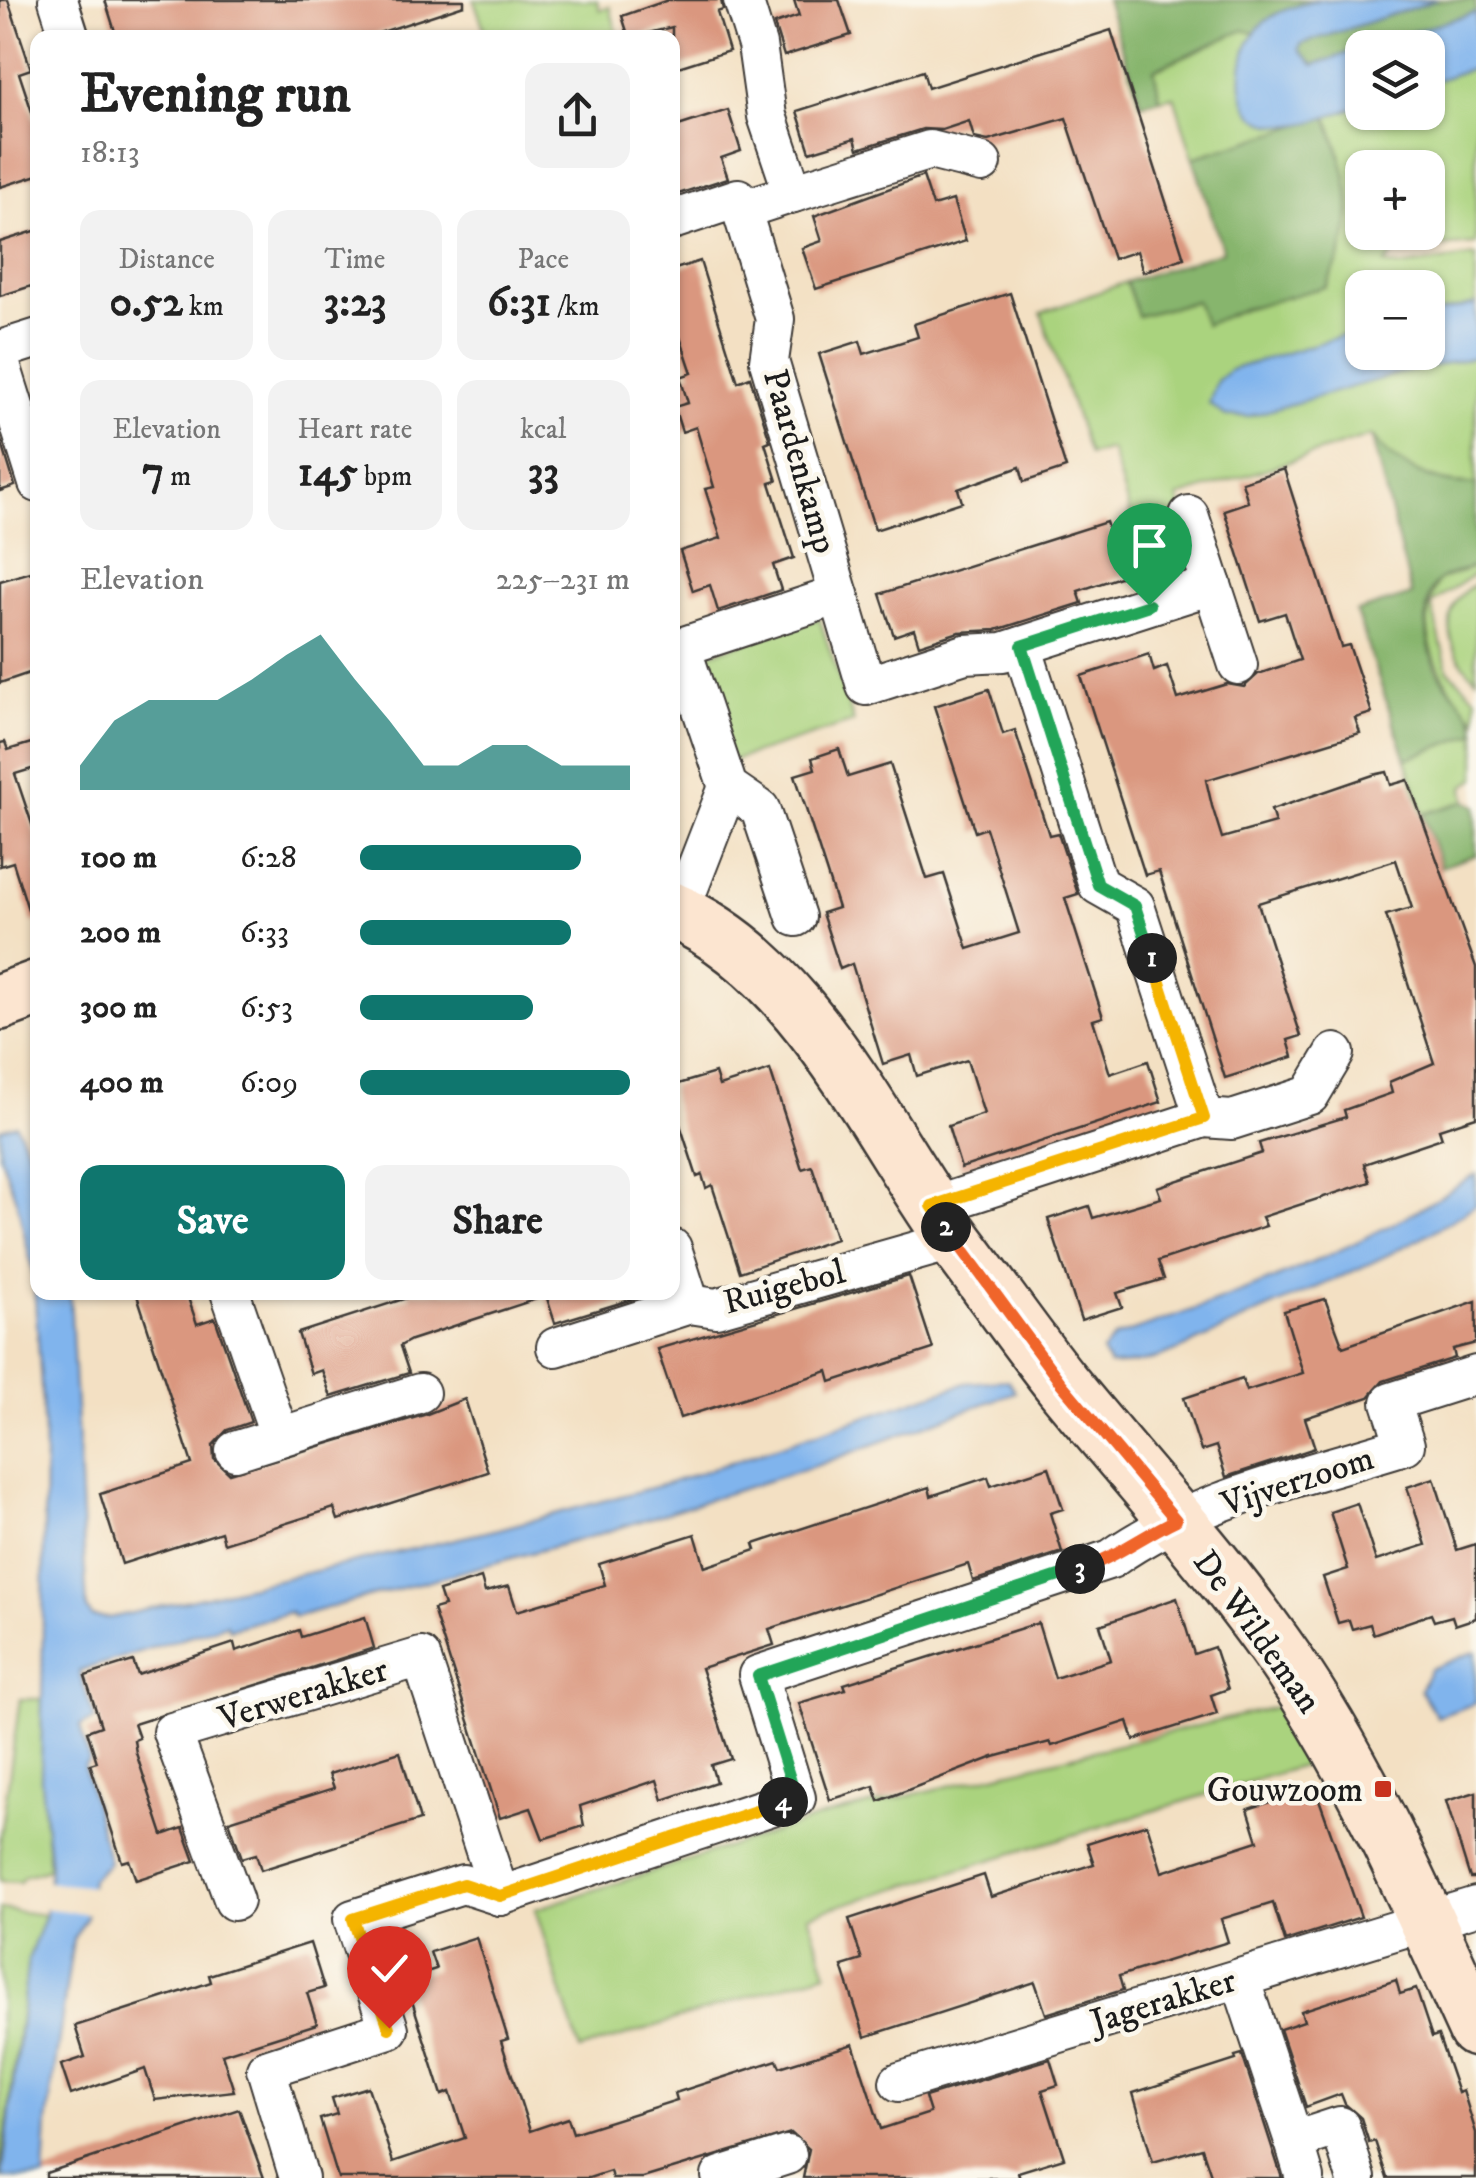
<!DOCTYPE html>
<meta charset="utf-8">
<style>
body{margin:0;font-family:"IM FELL DW Pica",serif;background:#f2f2f2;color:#222;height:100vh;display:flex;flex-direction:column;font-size:38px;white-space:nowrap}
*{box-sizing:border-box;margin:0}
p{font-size:32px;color:#767676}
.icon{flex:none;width:55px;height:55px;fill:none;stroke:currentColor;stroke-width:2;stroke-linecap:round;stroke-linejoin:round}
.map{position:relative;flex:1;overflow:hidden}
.side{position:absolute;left:30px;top:30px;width:650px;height:1270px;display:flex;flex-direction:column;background:#fff;border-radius:20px;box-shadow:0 2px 8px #0004}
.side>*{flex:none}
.controls{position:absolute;left:1345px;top:30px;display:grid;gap:20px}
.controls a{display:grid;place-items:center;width:100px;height:100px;border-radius:20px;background:#fff;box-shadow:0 2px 8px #0004;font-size:50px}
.pin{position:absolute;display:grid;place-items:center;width:85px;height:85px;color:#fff;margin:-102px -42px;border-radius:50% 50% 50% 0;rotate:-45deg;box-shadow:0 0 10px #0007}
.pin .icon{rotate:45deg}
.km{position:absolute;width:50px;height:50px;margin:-25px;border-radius:50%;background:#222;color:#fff;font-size:28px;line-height:50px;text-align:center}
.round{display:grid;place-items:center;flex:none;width:105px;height:105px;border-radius:20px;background:#f2f2f2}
.head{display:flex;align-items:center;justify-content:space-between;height:170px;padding:0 50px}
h1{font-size:55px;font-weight:800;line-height:75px}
.stats{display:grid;grid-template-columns:repeat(3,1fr);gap:15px;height:170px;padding:10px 50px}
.stats div{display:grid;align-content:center;border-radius:20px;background:#f2f2f2;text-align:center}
.stats b{font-size:42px;font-weight:800}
.stats small{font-size:28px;font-weight:400}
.stats p{font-size:28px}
.chart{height:280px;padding:20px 50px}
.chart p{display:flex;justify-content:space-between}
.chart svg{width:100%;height:180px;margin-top:10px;fill:#0f766e;opacity:.7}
.cta{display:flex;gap:20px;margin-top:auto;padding:20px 50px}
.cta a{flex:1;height:115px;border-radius:20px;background:#0f766e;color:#fff;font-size:40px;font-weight:800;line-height:115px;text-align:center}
.cta a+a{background:#f2f2f2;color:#222}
ul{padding:0 50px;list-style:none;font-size:32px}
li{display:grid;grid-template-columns:160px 120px 1fr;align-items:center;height:75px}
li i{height:25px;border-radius:12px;background:#0f766e}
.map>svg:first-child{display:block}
</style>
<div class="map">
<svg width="1476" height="2178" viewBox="0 0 1476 2178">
<rect width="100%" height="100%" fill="#fbf7ec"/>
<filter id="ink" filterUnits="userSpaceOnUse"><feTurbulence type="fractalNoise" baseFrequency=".01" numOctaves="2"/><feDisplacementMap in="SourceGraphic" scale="20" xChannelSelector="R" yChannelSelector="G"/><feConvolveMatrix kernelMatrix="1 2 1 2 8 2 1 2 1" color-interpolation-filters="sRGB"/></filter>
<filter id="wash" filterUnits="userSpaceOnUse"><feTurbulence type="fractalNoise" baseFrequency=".0048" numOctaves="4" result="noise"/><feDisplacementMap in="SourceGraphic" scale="40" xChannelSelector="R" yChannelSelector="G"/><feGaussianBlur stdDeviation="2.25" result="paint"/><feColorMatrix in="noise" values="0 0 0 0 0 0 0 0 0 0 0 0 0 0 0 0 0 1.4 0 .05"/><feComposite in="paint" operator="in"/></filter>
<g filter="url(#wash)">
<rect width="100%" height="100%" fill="#f3e0c3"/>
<g fill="#aad37e" stroke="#63784d" stroke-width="2.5" fill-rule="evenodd">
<polygon points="474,0 597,0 600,10 610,7 618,37 487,37"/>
<polygon points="1244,29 1255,32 1246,50 1270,124 1308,123 1193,158 1174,96 1160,99 1154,70"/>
<path d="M 1476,67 L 1476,244 L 1398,250 L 1385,264 L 1398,267 L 1476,256 L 1476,304 L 1428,315 L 1428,288 L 1362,288 L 1362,330 L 1230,370 L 1401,373 L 1476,357 L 1476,484 C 1438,487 1394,466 1370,436 L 1178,497 L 1194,546 L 1144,561 L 1111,449 L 1089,455 L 1041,313 L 1126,282 L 1138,316 L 1196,301 L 1206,324 L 1243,309 L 1339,150 L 1327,116 L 1362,105 L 1362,112 L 1428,112 L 1428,83 ZM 1362,168 L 1428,168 L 1428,232 L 1362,232 Z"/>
<path d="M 1476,566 L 1476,573 L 1431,604 L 1448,670 L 1476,697 L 1476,720 C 1440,681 1411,632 1439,580 Z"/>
<path d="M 1476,584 L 1476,678 C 1447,654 1436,603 1476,584 Z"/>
<polygon points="819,618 854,722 731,761 699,657"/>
<polygon points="1476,733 1476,778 1464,787 1466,801 1423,814 1406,759"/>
<polygon points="20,1699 42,1699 41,1781 49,1869 24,1876 20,1882 0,1881 0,1842"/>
<polygon points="1280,1706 1312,1763 808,1915 827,1972 580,2050 535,1909 828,1815"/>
<polygon points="0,1909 45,1915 28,1960 0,2178"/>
</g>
<g fill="#87b56d" stroke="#526844" stroke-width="2.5">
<polygon points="1106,0 1316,0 1273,15 1255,32 1244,30 1154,69 1160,99 1141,104"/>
<polygon points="1437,0 1476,0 1476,12 1314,65 1298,49 1301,44"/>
<path d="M 1327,116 C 1351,183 1363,224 1325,287 L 1243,309 L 1205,325 L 1196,301 L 1138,316 L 1126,282 L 1223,251 L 1193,158 Z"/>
<path d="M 1371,435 C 1394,466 1438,487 1476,484 L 1476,566 C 1466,570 1448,573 1440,580 C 1417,599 1427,655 1440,676 C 1452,695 1476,711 1476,733 L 1406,759 L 1356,612 L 1412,595 Z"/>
<polygon points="1466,801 1476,806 1476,855 1441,867 1423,814"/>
</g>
<g fill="#80b4ed" stroke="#4e6884" stroke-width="2.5">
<path d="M 1316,0 L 1437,0 L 1301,44 L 1299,49 L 1314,65 L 1362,48 L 1362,105 C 1335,114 1302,130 1272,124 C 1232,117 1237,57 1255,32 C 1269,12 1294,7 1316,0 Z"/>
<polygon points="1476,12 1476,67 1428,83 1428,48 1365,47"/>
<polygon points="1476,304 1476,357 1401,373 1250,416 1225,416 1209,403 1217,381 1230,370 1362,330 1362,352 1428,352 1428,315"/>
<polygon points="16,1124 37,1171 38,1292 70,1295 87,1609 92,1617 110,1618 499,1529 669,1483 966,1383 1008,1380 1015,1392 821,1464 593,1536 294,1617 290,1612 229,1629 226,1624 79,1671 95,1720 80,1726 89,1760 84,1766 109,1863 91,1879 86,1919 73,1939 47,2123 44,2178 2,2178 28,1960 45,1915 50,1866 41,1781 45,1451 39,1354 33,1273 17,1202 0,1155 0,1129"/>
<path d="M 1476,1174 L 1476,1205 C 1407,1251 1330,1281 1254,1315 C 1211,1334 1157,1368 1109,1365 L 1102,1352 L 1115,1337 C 1238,1296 1368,1247 1476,1174 Z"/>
<polygon points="1476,1651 1476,1703 1437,1717 1420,1690 1430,1669"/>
</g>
<polygon fill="#f3e0c3" points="43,1882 95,1887 92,1914 41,1908"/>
<g id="blocks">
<g fill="#da977f">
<polygon points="0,0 8,0 31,69 19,73 38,130 38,175 0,187"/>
<polygon points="105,0 464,0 464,5 364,38 117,38"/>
<polygon points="668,0 721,0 723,10 717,12 729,51 672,69 672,27 629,38 622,16"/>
<polygon points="794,0 839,0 851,35 784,56 774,24 799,16"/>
<polygon points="1111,30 1184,258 1143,272 1137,251 1113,259 1066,118 988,141 974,138 969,121 942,130 923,129 858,149 855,138 810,152 797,111 923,71 928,88"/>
<polygon points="728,110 741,151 721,158 728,178 672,196 672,128"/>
<polygon points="923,176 933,206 953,200 966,241 816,289 802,248 822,241 814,216"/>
<polygon points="38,230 38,284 0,296 0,242"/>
<polygon points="700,261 738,382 750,377 770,441 765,443 777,481 770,483 794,558 773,565 781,590 718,611 710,585 693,591 680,551 721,538 705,489 714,487 696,427 682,432 674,407 688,403 680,377 692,373 672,313 672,270"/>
<polygon points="1010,293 1066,468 1024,482 1020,467 958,489 962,502 875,530 819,354 860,341 864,354 918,337 914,324"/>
<polygon points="0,437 15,486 0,491"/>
<polygon points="1284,469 1341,647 1349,645 1372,713 1355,718 1360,733 1206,780 1212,806 1222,838 1275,823 1271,810 1373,775 1387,772 1391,785 1408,780 1476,967 1476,1117 1439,1129 1442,1138 1364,1164 1370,1182 1262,1217 1266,1226 1158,1261 1164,1279 1117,1293 1122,1307 1081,1320 1048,1219 1089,1206 1093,1218 1161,1198 1157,1187 1262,1153 1259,1143 1346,1117 1344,1110 1392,1093 1389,1082 1434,1063 1386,915 1412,908 1396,860 1258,903 1301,1036 1288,1040 1293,1057 1225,1078 1159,871 1145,875 1081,676 1149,654 1154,671 1167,666 1178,699 1227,684 1244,687 1258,674 1300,660 1285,613 1260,621 1224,510 1248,502 1242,482"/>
<polygon points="1106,522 1123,576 1078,591 1082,603 996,630 959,632 919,645 914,629 894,636 880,594"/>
<polygon points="38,570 38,670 0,683 0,581"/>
<polygon points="989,689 1003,734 1015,730 1049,835 1058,833 1078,894 1065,898 1103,1017 1093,1020 1110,1074 1148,1061 1161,1102 961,1168 948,1126 984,1114 967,1060 917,1076 911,1055 883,1064 852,964 840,969 822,913 838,908 795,775 815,769 812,758 839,749 848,777 890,764 927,879 944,874 968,949 1019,933 986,828 975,832 934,706"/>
<polygon points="38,741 38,767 15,774 38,842 38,921 32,922 13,862 0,866 0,743 5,742 8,750"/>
<polygon points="770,1070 802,1169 812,1166 836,1239 740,1272 712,1185 706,1188 702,1175 697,1177 672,1100 672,1086 715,1073 719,1086"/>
<polygon points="909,1276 933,1349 831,1382 828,1371 680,1418 657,1349"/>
<polygon points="136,1292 186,1292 197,1324 215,1318 251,1422 227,1430 213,1445 214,1459 229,1473 427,1414 465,1399 488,1472 338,1520 334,1508 224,1543 221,1532 122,1564 100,1494 192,1464"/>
<polygon points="409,1292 539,1292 540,1298 411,1340 400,1346 409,1373 331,1397 322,1370 311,1374 298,1333 410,1297"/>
<polygon points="545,1292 632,1292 633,1299 555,1323"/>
<polygon points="1325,1299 1343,1347 1476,1301 1476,1343 1453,1349 1455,1358 1383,1381 1369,1397 1305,1418 1315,1448 1226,1477 1216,1446 1201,1451 1184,1398 1242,1379 1246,1391 1303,1373 1284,1311"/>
<polygon points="1049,1467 1063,1509 1050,1513 1062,1552 973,1581 968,1564 769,1629 774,1645 701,1668 731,1759 711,1765 716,1782 663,1800 657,1780 580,1806 584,1826 543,1839 531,1808 500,1818 433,1609 444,1606 439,1591 481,1578 485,1592 509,1586 517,1611 605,1585 599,1564 695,1534 705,1567 756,1550 754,1544 929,1487 931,1496 988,1477 991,1486"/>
<polygon points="1434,1478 1457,1550 1476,1544 1476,1618 1455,1625 1452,1616 1434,1621 1431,1614 1373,1634 1370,1624 1352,1629 1349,1620 1338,1623 1323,1577 1348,1569 1330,1512 1357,1503 1376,1561 1426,1545 1407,1487"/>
<polygon points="1177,1598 1194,1654 1214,1647 1228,1689 1211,1695 1217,1714 1134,1740 1128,1721 1052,1746 1050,1742 994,1757 879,1801 874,1786 830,1800 799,1703 846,1689 844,1684 1038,1623 1055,1678 1111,1660 1100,1625"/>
<polygon points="365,1617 374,1648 134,1724 139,1738 134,1740 136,1753 163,1835 183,1828 195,1861 136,1880 129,1860 122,1862 90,1764 97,1762 87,1731 101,1726 85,1676 133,1661 138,1675 234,1643 236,1651 299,1630 301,1637"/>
<polygon points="400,1752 420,1820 261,1870 256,1854 242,1858 229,1821 334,1788 329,1774"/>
<polygon points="1315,1788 1361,1917 1285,1941 1273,1903 1221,1919 1228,1942 1119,1976 1123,1990 1046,2014 1035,1982 865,2037 842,1966 862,1960 849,1919 984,1875 991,1897 1094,1864 1087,1843 1147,1824 1162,1872 1258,1841 1248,1809"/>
<polygon points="1476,1792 1476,1878 1470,1878 1446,1801"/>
<polygon points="476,1937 508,2039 501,2041 530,2131 568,2118 573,2133 677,2100 675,2093 777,2060 780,2067 853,2044 881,2129 930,2113 925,2097 1050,2059 1058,2085 1042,2090 1064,2158 1018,2172 1020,2178 803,2178 809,2149 791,2133 643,2178 612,2178 610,2171 589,2178 338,2178 320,2119 337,2114 332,2098 368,2087 393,2162 465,2138 450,2092 442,2095 405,1979 436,1969 430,1952"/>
<polygon points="310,1943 324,1988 307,1993 317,2024 222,2054 234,2091 155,2100 145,2069 71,2095 61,2065 85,2057 75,2026 190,1989 211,1982 209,1975"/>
<polygon points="1396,1980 1400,1994 1416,1989 1432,2037 1438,2035 1458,2093 1463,2091 1476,2133 1476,2178 1387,2178 1375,2141 1369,2143 1361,2118 1345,2104 1341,2094 1306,2107 1280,2029 1304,2021 1301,2011"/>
<polygon points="1242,2054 1282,2178 1212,2178 1202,2148 1153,2162 1133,2093 1236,2060 1235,2056"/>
<polygon points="239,2109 264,2178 46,2178 46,2173"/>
</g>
</g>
</g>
<g filter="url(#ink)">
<use href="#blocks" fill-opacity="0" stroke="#3c3935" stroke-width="2.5"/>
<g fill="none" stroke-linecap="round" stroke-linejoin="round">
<defs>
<g id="street">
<polyline points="58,0 70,38"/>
<polyline points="793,193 930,150 982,163"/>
<polyline points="741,210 793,193 767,116 757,45 743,0"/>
<polyline points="672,220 738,198 775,319 769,361 839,595"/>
<polyline points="0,350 38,338"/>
<polyline points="0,362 38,483"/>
<polyline points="1189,515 1238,665"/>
<polyline points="1022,646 1098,885 1135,906 1204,1118"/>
<polyline points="679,913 728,787"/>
<polyline points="796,917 760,809 728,787 681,647 839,595 866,686 965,654 1003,652 1212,585"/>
<polyline points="931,1207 1204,1118 1232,1120 1310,1095 1335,1053"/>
<polyline points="672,1248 690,1304"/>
<polyline points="230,1292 280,1437"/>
<polyline points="556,1347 690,1304 716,1308 955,1240"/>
<polyline points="235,1451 420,1393"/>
<path d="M 500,1896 L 796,1798 L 758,1675 L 1111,1559 C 1196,1498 1307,1476 1405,1445 L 1391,1402 L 1476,1375"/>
<polyline points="234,1901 172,1732 421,1657 500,1896"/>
<polyline points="1240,1978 1294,2141 1340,2126 1356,2178"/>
<polyline points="899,2082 1476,1906"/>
<polyline points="1294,2141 1305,2178"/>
<polyline points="721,2176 787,2155"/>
<polyline points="299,2178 266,2069 389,2029 353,1919 463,1884 500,1896"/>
</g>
<g id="secondary">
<path d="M 672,910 C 806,966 877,1134 958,1245 C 993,1291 1026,1339 1062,1384 C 1137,1476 1218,1563 1285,1660 C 1363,1773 1419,1904 1476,2029"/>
<polyline points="0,1002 38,988"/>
</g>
</defs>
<use href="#street" stroke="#3c3935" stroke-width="42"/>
<use href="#secondary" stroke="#3c3935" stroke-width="60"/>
<use href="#street" stroke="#fff" stroke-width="38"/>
<use href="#secondary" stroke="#fce5d0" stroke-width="55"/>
</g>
</g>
<g fill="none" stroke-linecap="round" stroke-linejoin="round" filter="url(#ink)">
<defs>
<polyline id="split-1" points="1149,605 1022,646 1098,885 1135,906 1152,958"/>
<polyline id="split-2" points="946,1227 932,1206 1204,1118 1152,958"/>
<path id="split-3" d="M 946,1227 L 1060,1382 L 1176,1520 C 1142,1536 1115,1558 1080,1569"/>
<polyline id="split-4" points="783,1802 796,1798 758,1676 1080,1569"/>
<polyline id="split-5" points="389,2028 353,1919 463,1884 500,1896 783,1802"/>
</defs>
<use href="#split-1" stroke="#fff" stroke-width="20"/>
<use href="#split-2" stroke="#fff" stroke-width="20"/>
<use href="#split-3" stroke="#fff" stroke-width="20"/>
<use href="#split-4" stroke="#fff" stroke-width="20"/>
<use href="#split-5" stroke="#fff" stroke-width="20"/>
<use href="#split-1" stroke="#22a559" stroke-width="12"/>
<use href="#split-2" stroke="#f5b400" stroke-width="12"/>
<use href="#split-3" stroke="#f0652b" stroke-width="12"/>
<use href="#split-4" stroke="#22a559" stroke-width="12"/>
<use href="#split-5" stroke="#f5b400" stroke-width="12"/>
</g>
<rect fill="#c8321e" stroke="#fbf7ec" stroke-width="4" x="1373" y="1779" width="20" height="20" rx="5"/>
<g text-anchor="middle" stroke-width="9" stroke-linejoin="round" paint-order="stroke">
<g font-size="35" fill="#1c1c1c" stroke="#fbf7ec">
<text transform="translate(801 461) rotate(74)" y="12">Paardenkamp</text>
<text transform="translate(784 1286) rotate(-15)" y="12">Ruigebol</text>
<text transform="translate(1297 1480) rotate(-18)" y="12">Vijverzoom</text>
<text transform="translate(1258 1631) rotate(54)" y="12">De Wildeman</text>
<text transform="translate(303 1693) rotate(-17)" y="12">Verwerakker</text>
<text transform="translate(1163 2000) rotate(-17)" y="12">Jagerakker</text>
</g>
<g font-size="35" fill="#1c1c1c" stroke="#fbf7ec" text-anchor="end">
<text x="1363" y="1801">Gouwzoom</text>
</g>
</g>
</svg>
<div class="controls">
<a><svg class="icon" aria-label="layers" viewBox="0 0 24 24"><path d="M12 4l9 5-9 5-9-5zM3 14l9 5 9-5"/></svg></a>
<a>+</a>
<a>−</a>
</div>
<div class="pin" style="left:1149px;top:605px;background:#1e9e55"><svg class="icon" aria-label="arrive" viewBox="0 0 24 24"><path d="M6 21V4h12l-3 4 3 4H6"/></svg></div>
<div class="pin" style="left:389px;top:2028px;background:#d93025"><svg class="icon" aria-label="check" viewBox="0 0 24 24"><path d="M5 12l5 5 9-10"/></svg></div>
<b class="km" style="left:1152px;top:958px">1</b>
<b class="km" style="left:946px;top:1227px">2</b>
<b class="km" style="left:1080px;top:1569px">3</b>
<b class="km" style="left:783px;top:1802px">4</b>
<section class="side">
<div class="head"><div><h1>Evening run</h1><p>18:13</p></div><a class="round"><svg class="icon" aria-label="share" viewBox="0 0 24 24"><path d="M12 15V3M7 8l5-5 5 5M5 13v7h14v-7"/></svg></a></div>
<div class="stats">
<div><p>Distance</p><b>0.52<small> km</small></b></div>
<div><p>Time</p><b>3:23</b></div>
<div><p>Pace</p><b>6:31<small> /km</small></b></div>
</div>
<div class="stats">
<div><p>Elevation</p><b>7<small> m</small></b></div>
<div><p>Heart rate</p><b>145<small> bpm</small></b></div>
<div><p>kcal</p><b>33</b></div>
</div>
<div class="chart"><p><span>Elevation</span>225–231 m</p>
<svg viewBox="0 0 160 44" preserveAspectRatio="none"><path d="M0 44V38L10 27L20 22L30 22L40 22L50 17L60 11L70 6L80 17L90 27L100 38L110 38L120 33L130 33L140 38L150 38L160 38V44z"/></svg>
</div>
<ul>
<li><b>100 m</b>6:28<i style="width:82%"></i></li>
<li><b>200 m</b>6:33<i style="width:78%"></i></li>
<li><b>300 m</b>6:53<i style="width:64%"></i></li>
<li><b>400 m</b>6:09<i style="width:100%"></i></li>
</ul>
<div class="cta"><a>Save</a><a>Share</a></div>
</section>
</div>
